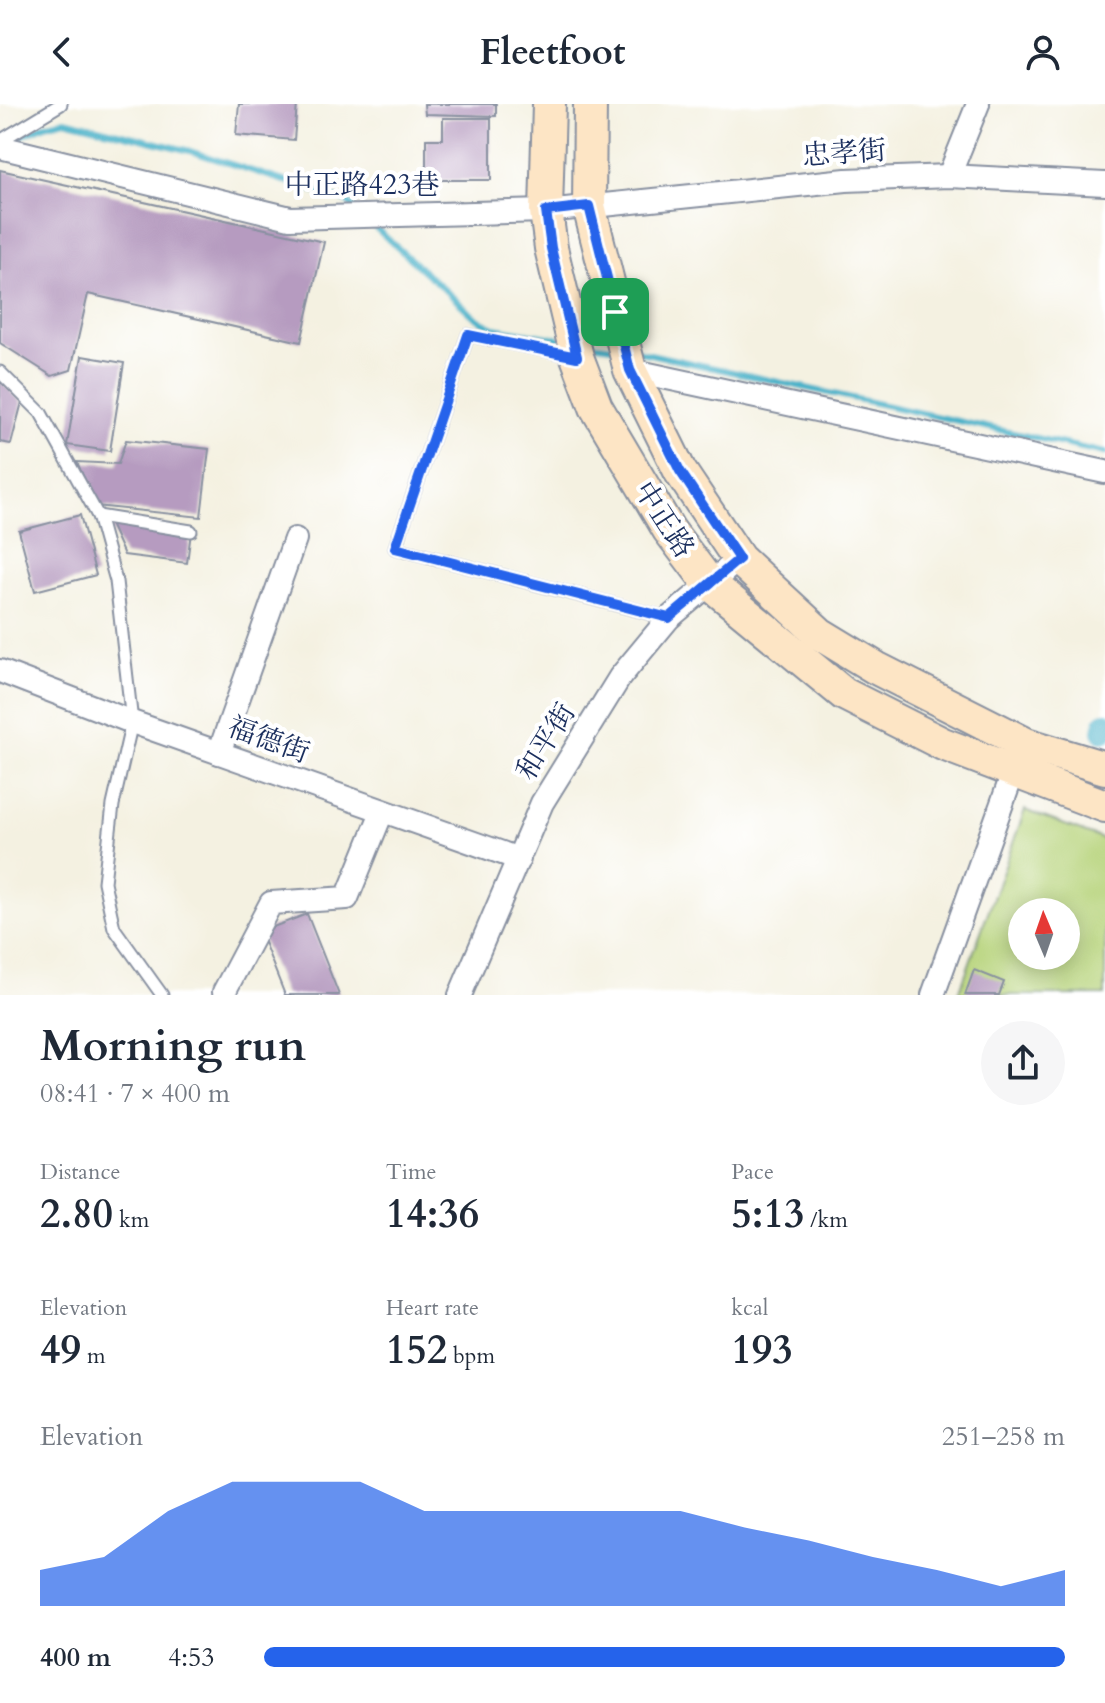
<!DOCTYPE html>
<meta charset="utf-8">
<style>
body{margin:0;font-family:Cardo,"Noto Serif TC",serif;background:#f6f6f7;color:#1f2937;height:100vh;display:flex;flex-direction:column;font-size:30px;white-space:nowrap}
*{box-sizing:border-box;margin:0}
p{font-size:26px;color:#747a83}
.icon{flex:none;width:44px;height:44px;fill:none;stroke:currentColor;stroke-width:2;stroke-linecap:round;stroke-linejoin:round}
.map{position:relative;height:891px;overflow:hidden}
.panel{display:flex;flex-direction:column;background:#fff;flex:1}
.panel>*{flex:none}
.needle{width:52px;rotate:358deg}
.fabs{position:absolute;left:1008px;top:794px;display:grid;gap:16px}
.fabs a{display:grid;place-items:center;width:72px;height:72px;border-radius:50%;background:#fff;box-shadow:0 4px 20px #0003;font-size:40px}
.pin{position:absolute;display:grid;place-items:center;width:68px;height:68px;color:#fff;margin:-34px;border-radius:16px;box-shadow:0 4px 12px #0006}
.round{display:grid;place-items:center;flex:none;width:84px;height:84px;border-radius:42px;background:#f6f6f7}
.summary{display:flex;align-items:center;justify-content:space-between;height:136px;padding:0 40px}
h1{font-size:44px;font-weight:800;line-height:60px}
.metrics{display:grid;grid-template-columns:repeat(3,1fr);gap:12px;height:136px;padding:8px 40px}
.metrics div{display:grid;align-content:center}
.metrics b{font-size:40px;font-weight:800}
.metrics small{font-size:22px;font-weight:400}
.metrics p{font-size:22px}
.chart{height:224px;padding:16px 40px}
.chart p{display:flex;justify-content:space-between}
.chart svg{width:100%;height:144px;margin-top:8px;fill:#2563eb;opacity:.7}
ul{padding:0 40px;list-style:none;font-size:26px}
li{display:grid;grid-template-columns:128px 96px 1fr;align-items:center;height:60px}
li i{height:20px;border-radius:10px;background:#2563eb}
header{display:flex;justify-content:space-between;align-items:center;height:104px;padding:0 40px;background:#fff;font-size:36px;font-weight:800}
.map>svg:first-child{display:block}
</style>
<header><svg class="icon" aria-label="back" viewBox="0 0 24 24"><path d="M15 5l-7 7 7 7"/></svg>Fleetfoot<svg class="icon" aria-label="person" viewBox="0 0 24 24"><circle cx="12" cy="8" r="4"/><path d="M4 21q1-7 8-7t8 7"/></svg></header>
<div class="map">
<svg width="1105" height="891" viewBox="0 0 1105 891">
<rect width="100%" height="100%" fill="#fff"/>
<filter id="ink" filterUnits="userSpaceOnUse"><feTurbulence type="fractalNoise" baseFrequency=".0125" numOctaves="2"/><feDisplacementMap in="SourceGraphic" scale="16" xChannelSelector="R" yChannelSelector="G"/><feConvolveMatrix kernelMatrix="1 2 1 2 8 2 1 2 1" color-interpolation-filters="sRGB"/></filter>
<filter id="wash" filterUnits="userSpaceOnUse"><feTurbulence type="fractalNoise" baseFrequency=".006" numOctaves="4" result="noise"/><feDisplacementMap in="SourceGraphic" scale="32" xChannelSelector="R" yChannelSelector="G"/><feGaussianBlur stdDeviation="1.8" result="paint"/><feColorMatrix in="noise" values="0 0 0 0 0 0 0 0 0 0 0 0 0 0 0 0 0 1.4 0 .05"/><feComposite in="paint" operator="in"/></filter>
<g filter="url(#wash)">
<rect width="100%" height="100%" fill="#f4f1e1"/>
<path fill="#b6d379" stroke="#68816c" stroke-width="2" fill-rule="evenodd" d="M 1025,706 L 1105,736 L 1105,891 L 958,891 ZM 1022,808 L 1066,808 L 1066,852 L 1022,852 Z"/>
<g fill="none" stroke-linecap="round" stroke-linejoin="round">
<g stroke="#4bb2c9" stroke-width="6">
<polyline points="9,38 45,21 65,16 190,47 346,97 355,105"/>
<polyline points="369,118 476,214 494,224 561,235"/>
<polyline points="584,239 613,243"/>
<polyline points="636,247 1105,349"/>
</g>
<polyline stroke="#4bb2c9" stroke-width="22" points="1103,627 1105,619"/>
</g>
<g id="blocks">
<g fill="#b69bc0">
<polygon points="239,0 297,0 294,36 236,31"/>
<polygon points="424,0 496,0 496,12 425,10"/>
<polygon points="443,14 491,14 491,76 426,76 426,35 443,35"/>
<polygon points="0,66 324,138 301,238 88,190 71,266 52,272 0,239"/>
<polygon points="82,252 124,259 110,347 67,341"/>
<polygon points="0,277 22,298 11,340 0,338"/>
<polygon points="126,336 209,345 201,413 96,402 77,358 118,360"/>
<polygon points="80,411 96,471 35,487 19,427"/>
<polygon points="109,418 191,428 187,459 124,451"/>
<polygon points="307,810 339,891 285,891 260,828"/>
<polygon points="974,866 1004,878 999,891 965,891"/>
</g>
</g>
</g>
<g filter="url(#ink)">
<use href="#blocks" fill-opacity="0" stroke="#8890a0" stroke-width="2"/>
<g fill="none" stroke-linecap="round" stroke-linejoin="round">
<defs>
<g id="lane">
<polyline points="0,37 61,0"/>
<polyline points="573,252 468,231 395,444 668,514"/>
<polyline points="0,268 41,309 98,412 116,477 132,618 113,701 104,778 114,824 162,891"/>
<polyline points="98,412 191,427"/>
</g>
<g id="street">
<polyline points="0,43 290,114 546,107 846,76 949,72 1105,80"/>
<polyline points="949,72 978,0"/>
<polyline points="630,266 1105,368"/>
<polyline points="0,567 132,618 519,755"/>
<polyline points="219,649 295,435"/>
<polyline points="226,891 224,888 271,799 347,794 382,708"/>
<polyline points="460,891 542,699 620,573 669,514 739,455"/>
<polyline points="933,891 1018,655"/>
</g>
<g id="secondary">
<polyline points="549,0 546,107 551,144 577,253 596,303 669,426 709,479 844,590 943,640 1105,702"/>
<polyline points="590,0 589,102 630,266 680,367 739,455 820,530 876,564 1026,640 1105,664"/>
</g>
</defs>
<use href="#lane" stroke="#8890a0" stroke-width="15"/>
<use href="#street" stroke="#8890a0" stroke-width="26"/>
<use href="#secondary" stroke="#8890a0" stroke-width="36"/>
<use href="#lane" stroke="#fff" stroke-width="11"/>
<use href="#street" stroke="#fff" stroke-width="22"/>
<use href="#secondary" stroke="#fde5c5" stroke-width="32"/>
</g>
</g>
<g fill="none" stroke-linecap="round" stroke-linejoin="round" filter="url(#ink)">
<defs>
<polygon id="route" points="589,102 630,266 680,367 739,455 669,514 395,444 468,231 577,253 551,144 546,107"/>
</defs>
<use href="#route" stroke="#fff" stroke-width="16"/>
<use href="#route" stroke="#2563eb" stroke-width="10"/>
</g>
<g text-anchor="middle" stroke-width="8" stroke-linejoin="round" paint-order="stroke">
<g font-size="28" fill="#1b2f5e" stroke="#fff">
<text transform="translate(844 48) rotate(-4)" y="10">忠孝街</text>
<text x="362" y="90">中正路423巷</text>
<text transform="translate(665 415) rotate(57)" y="10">中正路</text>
<text transform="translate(269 635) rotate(20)" y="10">福德街</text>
<text transform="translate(545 637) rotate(-58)" y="10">和平街</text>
</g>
</g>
</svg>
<div class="fabs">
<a><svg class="needle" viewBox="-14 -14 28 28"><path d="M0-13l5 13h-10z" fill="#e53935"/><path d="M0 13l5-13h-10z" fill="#747a83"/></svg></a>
</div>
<div class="pin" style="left:615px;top:208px;background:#1e9e55"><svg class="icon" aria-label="arrive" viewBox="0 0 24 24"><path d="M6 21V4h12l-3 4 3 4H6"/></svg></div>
</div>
<section class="panel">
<div class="summary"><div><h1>Morning run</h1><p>08:41 · 7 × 400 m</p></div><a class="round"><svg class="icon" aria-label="share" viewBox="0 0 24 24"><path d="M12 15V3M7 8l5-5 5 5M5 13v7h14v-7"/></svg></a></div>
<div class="metrics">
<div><p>Distance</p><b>2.80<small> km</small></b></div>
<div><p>Time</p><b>14:36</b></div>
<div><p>Pace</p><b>5:13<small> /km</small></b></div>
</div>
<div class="metrics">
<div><p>Elevation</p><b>49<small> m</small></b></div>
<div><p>Heart rate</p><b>152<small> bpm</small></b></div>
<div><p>kcal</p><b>193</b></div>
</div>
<div class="chart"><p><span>Elevation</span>251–258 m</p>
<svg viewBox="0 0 160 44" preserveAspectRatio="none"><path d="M0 44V33L10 29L20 15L30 6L40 6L50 6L60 15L70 15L80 15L90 15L100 15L110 20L120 24L130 29L140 33L150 38L160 33V44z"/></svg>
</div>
<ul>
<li><b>400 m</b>4:53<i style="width:100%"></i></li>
</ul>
</section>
